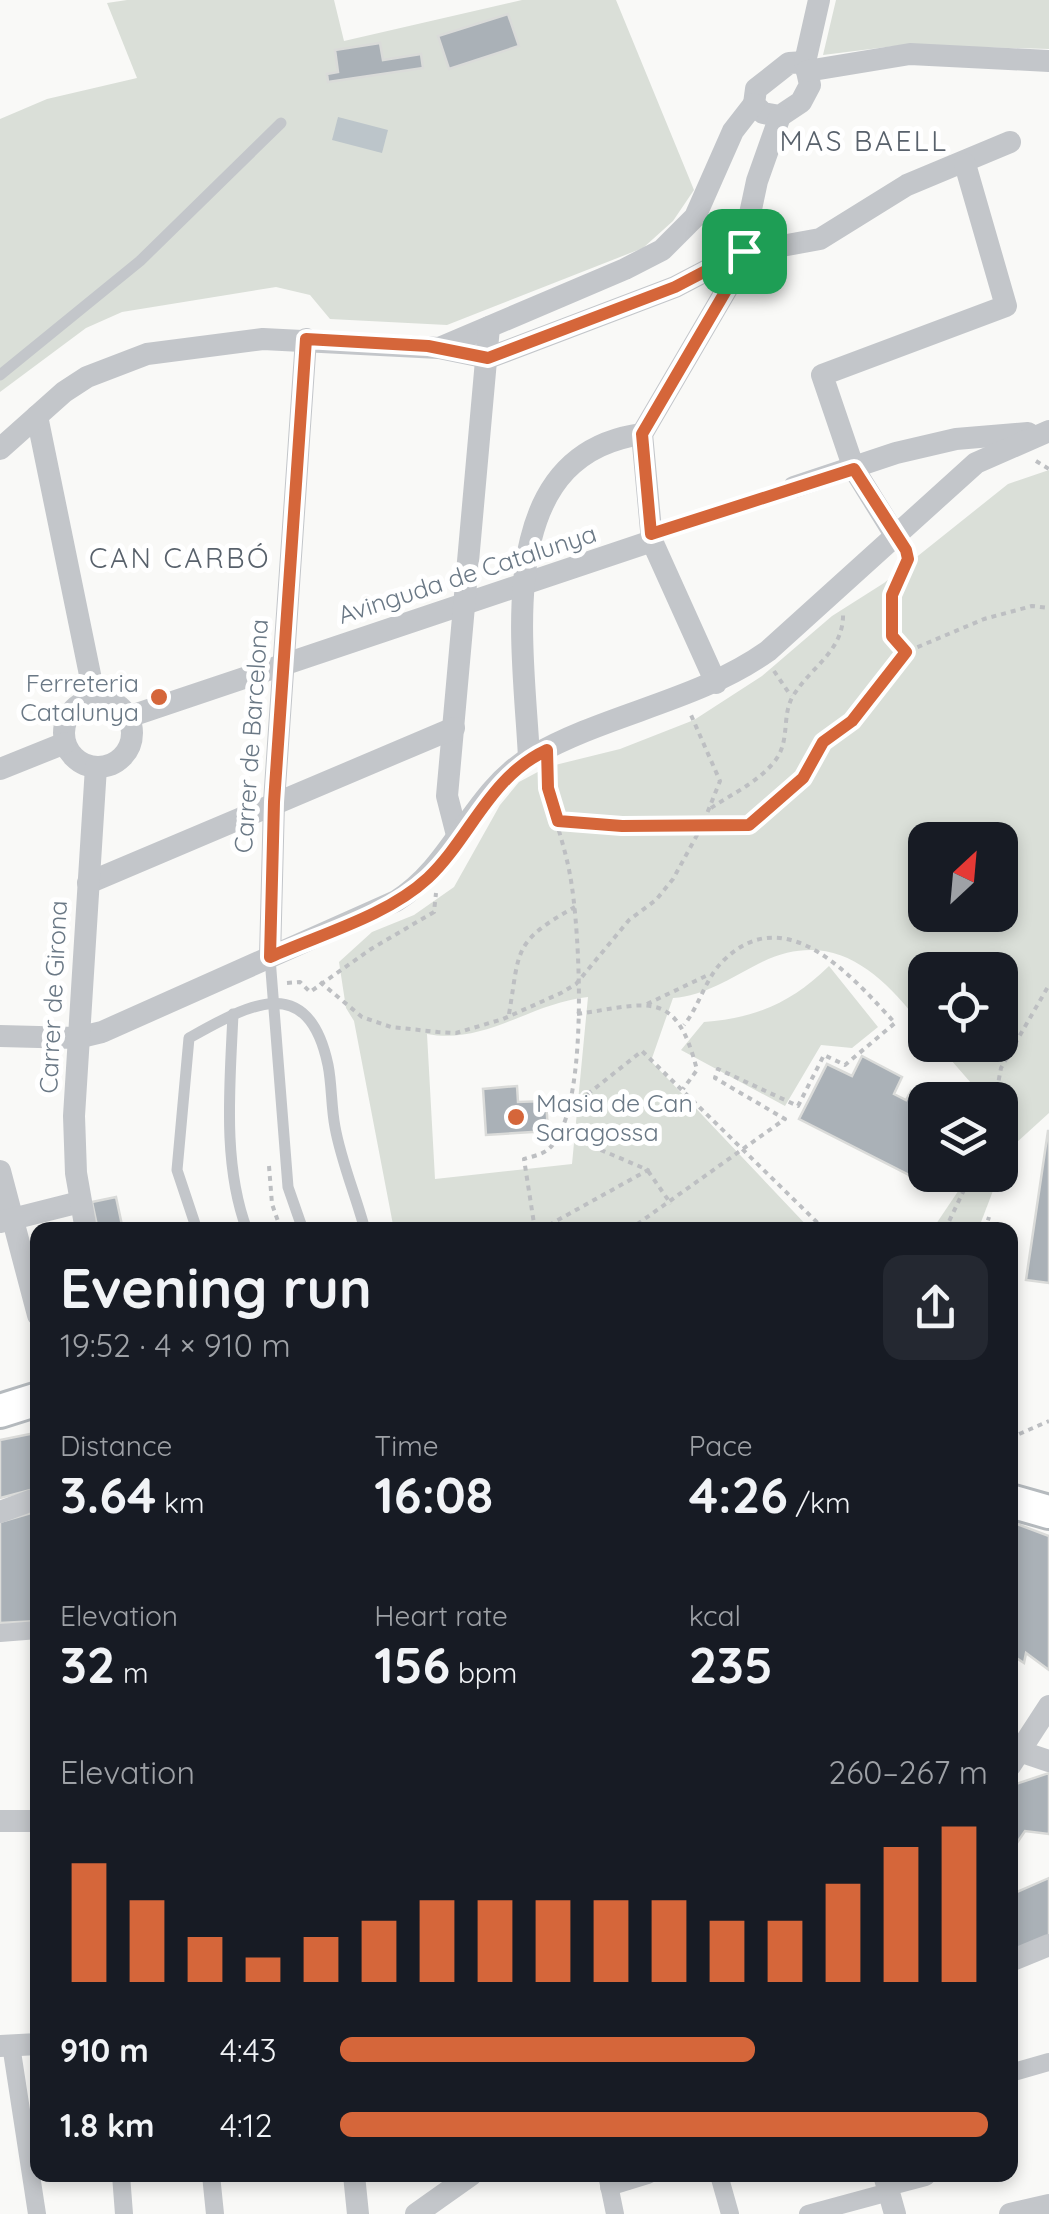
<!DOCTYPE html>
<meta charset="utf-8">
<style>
body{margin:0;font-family:Quicksand,sans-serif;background:#242831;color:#f1f3f6;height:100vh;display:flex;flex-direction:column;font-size:38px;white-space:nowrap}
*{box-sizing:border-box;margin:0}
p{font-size:32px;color:#9ea1a6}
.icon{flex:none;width:55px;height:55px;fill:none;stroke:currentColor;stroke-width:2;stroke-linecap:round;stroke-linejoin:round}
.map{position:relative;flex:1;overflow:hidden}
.panel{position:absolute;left:30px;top:1222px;width:988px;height:960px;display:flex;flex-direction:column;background:#171b24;border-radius:20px;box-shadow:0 5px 15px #0003}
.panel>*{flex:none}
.needle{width:65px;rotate:26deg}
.tools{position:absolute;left:908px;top:822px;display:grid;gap:20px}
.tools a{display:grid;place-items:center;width:110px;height:110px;border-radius:20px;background:#171b24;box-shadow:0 5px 15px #0003;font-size:50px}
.pin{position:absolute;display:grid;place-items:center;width:85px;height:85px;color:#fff;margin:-42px;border-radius:20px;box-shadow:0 5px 15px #0006}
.round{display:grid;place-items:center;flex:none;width:105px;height:105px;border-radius:20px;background:#242831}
.summary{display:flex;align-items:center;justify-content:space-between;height:170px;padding:0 30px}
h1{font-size:55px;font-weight:800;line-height:75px}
.figures{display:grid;grid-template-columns:repeat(3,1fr);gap:15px;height:170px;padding:10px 30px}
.figures div{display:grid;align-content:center}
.figures b{font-size:50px;font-weight:800}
.figures small{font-size:28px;font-weight:400}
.figures p{font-size:28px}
.chart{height:280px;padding:20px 30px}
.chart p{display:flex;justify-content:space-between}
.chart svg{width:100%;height:180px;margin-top:10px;stroke:#d5663a;stroke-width:6}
ul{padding:0 30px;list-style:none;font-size:32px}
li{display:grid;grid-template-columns:160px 120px 1fr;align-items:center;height:75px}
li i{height:25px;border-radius:12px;background:#d5663a}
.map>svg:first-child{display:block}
</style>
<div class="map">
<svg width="1049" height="2214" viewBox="0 0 1049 2214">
<rect width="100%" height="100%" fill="#f9f9f7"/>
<g fill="#dadfd8" fill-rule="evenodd">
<polygon points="127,0 334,0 344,41 522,0 616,0 694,190 673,221 643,248 447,325 330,319 310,295 276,287 122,312 86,328 0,392 0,119 47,99 137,78 107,3"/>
<polygon points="836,0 1049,0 1049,49 903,45 823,55"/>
<path d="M 1049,470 L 1049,1113 L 1016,1143 L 1000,1173 L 1000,1100 L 978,1100 L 971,1083 L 938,1045 L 1000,1045 L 1000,970 L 925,970 L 925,1030 C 881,972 833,926 758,964 C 730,978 705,996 673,998 L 651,1061 L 811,1230 L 394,1230 L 354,1021 L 346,1008 L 339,962 L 372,932 L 414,915 L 454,887 L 500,805 L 519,782 L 547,767 L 620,749 L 694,720 L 762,676 L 832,616 L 884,583 L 1008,484 ZM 925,840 L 1000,840 L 1000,915 L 925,915 ZM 588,997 L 572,1164 L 435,1179 L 427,1034 C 486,1045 530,1003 588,997 Z"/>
<path d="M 829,966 L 878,1027 L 852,1048 L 821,1045 L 785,1106 L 681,1050 L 704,1022 C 756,1018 791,1003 829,966 Z"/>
<polygon points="969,1175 999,1175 978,1230 932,1230"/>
</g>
<polygon fill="#bcc5ca" points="338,117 388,130 382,153 332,140"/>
<g fill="#aab1b7" stroke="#dadbd9" stroke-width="2.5">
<polygon points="508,14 519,46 449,69 438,36"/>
<polygon points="380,43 383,60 421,54 423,68 328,82 327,74 338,72 335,50"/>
<polygon points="862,1056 902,1077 894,1094 906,1100 911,1091 927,1100 925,1175 932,1175 927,1184 799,1119 827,1064 852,1076"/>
<polygon points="517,1086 518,1102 546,1101 548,1131 486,1135 483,1089"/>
<polygon points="1048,1131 1049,1131 1049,1283 1026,1280"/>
<polygon points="116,1197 123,1230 98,1230 92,1202"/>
<polygon points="35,1433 38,1488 0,1498 0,1440"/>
<polygon points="38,1511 38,1621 0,1623 0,1522"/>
<polygon points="1017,1524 1049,1536 1049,1670 1026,1653 1024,1663 1010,1654 1010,1535"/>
<polygon points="1049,1773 1049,1834 1025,1831 1010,1853 1010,1786"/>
<polygon points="1049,1878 1049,1939 1010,1952 1010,1895"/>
</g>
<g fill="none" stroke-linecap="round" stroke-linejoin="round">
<defs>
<g id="secondary">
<polyline points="0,1411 38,1399"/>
<polyline points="1010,1501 1049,1512"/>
</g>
</defs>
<use href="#secondary" stroke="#b5babe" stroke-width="38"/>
<g stroke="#bdbfc2" stroke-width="4" stroke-dasharray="5 5" stroke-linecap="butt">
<polyline points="1036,461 1049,469"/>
<polyline points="670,528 775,493"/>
<polyline points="906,652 891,636 892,595 906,551"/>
<polyline points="774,671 791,696"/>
<path d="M 711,808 C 732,794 758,782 774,762 C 791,742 781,716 793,696 C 812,665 845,651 843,611"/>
<polyline points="558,821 622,826 749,825 803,778 823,742 853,721 906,652 984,619 1032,606 1049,608"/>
<polyline points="320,982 362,1017 391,1027 438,1032 456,1033 503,1019 561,993 576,984 629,920 656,900 673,879 702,826 720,781 691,715"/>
<polyline points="287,983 300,982 310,992 371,949 434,912 436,893"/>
<polyline points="647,1004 710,974"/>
<path d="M 509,1014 C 520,950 512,942 575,907"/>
<path d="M 577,1014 C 648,1004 676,987 697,1070 L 683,1089"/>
<polyline points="995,1100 1001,1068 1049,985"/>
<polyline points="570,1103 579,1101 642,1051 825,1230"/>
<polyline points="269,1166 272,1204 281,1230"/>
<polyline points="648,1171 671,1204"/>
<path d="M 535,1230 L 524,1159 C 530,1157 540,1155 546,1151 C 591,1120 580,926 570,875 C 564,840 548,805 547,770"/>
<polyline points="540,1230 648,1170 561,1133"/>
<path d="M 629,1230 L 785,1119 L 715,1078 L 718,1069 L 798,1106 L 824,1055 L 845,1065 L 895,1023 C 855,980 787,898 724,960 C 705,978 700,1005 684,1025"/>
<polyline points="945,1230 971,1175"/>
<polyline points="985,1230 989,1217"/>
<polyline points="1010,1438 1049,1421"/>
</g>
<g stroke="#c3c6ca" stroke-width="11">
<polyline points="0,375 140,261 281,123"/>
<polyline points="270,958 288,1187 303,1230"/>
<path d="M 233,1014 C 230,1084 222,1164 247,1230"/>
<path d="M 197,1230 L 177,1170 L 189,1038 C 248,1005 308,970 328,1065 C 332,1085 331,1106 335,1127 C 341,1161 356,1196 365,1230"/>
</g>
<g stroke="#c3c6ca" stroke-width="18">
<polyline points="0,1633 38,1630"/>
<polyline points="11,2045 37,2214"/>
<polyline points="1010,2073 1049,2062"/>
<polyline points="121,2175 124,2214"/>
<polyline points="211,2175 215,2214"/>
<polyline points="607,2175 615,2214"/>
<polyline points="719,2175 730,2214"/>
<polyline points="609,2187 648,2175"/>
<polyline points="808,2214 889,2192"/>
</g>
<g stroke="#c3c6ca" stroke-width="22">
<polygon points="805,62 810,85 801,102 780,116 763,113 754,104 756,89 789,63"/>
<polyline points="805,62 819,0"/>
<polyline points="807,71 910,54 1049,61"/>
<polyline points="749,236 776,247 820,239 907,185 1010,142"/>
<polyline points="439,348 488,358 675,287 744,251"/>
<polyline points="37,416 95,699"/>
<polyline points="0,449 64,392 87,377 147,354 263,339 439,348 625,269 662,250 695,217 733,131 754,104"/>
<polyline points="794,487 896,453 956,439 1028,433"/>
<polyline points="895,535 854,469 822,375 1006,306 965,164"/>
<polyline points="716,683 652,541 642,434 738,270 757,181 780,116"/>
<circle cx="98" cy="733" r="34"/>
<polyline points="128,717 652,541"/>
<path d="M 529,758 C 524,649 489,455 642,434"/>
<polyline points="0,769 65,743"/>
<polyline points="458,839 447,796 489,327"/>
<polyline points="88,883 454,728"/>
<polyline points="270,957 274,802 306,339"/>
<path d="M 0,1036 L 77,1038 L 102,1032 L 396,901 C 454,865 472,792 531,757 C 607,713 696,702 768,651 L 976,463 L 1049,431"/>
<polyline points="0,1171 38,1315"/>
<polyline points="0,1222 80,1202"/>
<polyline points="86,1230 76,1173 74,1116 96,767"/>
<polyline points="0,1512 38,1498"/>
<polyline points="1010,1748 1049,1761"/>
<polyline points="1010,1766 1049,1706"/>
<polyline points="0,1821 38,1821"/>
<polyline points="1010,1961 1049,1945"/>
<polyline points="0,2046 38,2044"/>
<polyline points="354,2175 358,2214"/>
<polyline points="884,2175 895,2214"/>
<polyline points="887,2185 925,2175"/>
<polyline points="416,2214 471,2175"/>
<polyline points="1010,2214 1049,2205"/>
</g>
<use href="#secondary" stroke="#fff" stroke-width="32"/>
</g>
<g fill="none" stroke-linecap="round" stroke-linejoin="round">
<defs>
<path id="route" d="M 744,251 L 738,270 L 642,434 L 651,534 L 854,469 L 906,550 L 908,559 L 892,595 L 892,636 L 906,652 L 852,721 L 823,742 L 803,778 L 749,825 L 622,826 L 558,821 L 548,788 L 547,750 C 489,777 471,837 428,878 C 387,916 321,934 270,957 L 274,802 L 306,339 L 428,346 L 488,358 L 675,287 Z"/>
</defs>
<use href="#route" stroke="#fff" stroke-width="20"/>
<use href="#route" stroke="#d5663a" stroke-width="12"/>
</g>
<g fill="#d5663a" stroke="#fff" stroke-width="4">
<circle cx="159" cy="697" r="10"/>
<circle cx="516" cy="1117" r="10"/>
</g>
<g text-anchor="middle" stroke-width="10" stroke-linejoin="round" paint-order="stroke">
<g font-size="25" fill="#6a7885" stroke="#fff">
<text transform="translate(467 574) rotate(-18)" y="9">Avinguda de Catalunya</text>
<text transform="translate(251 736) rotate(-86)" y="9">Carrer de Barcelona</text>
<text transform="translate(53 997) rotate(-87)" y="9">Carrer de Girona</text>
</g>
<g font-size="25" fill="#6a7885" stroke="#fff" text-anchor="end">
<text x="139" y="692">Ferreteria<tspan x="139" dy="29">Catalunya</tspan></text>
<text x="536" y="1112" text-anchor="start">Masia de Can<tspan x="536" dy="29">Saragossa</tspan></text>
</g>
<g font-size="28" letter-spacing="2.5" fill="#58616b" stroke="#fff">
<text x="864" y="151">MAS BAELL</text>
<text x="180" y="568">CAN CARBÓ</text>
</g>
</g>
</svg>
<div class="tools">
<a><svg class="needle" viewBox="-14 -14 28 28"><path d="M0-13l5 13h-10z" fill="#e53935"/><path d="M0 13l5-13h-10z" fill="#9ea1a6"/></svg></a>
<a><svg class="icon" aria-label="locate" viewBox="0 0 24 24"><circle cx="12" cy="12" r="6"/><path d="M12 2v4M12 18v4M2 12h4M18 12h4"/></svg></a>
<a><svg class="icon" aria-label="layers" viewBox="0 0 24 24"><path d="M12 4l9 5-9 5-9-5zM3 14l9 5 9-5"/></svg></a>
</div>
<div class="pin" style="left:744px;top:251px;background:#1e9e55"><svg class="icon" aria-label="arrive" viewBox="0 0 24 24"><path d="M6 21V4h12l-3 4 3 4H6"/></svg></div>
<section class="panel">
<div class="summary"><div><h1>Evening run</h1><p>19:52 · 4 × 910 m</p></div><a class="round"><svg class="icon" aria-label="share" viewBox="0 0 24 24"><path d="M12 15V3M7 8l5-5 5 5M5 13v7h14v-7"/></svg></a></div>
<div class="figures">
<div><p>Distance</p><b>3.64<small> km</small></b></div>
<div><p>Time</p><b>16:08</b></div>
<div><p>Pace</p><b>4:26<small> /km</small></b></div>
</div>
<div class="figures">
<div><p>Elevation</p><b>32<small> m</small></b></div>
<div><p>Heart rate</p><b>156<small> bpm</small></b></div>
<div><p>kcal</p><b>235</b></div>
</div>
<div class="chart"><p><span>Elevation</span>260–267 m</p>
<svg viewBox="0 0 160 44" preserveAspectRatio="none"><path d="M5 44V15M15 44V24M25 44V33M35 44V38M45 44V33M55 44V29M65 44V24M75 44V24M85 44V24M95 44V24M105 44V24M115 44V29M125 44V29M135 44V20M145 44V11M155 44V6"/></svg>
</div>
<ul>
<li><b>910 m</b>4:43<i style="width:64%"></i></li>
<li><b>1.8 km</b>4:12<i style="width:100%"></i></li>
</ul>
</section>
</div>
